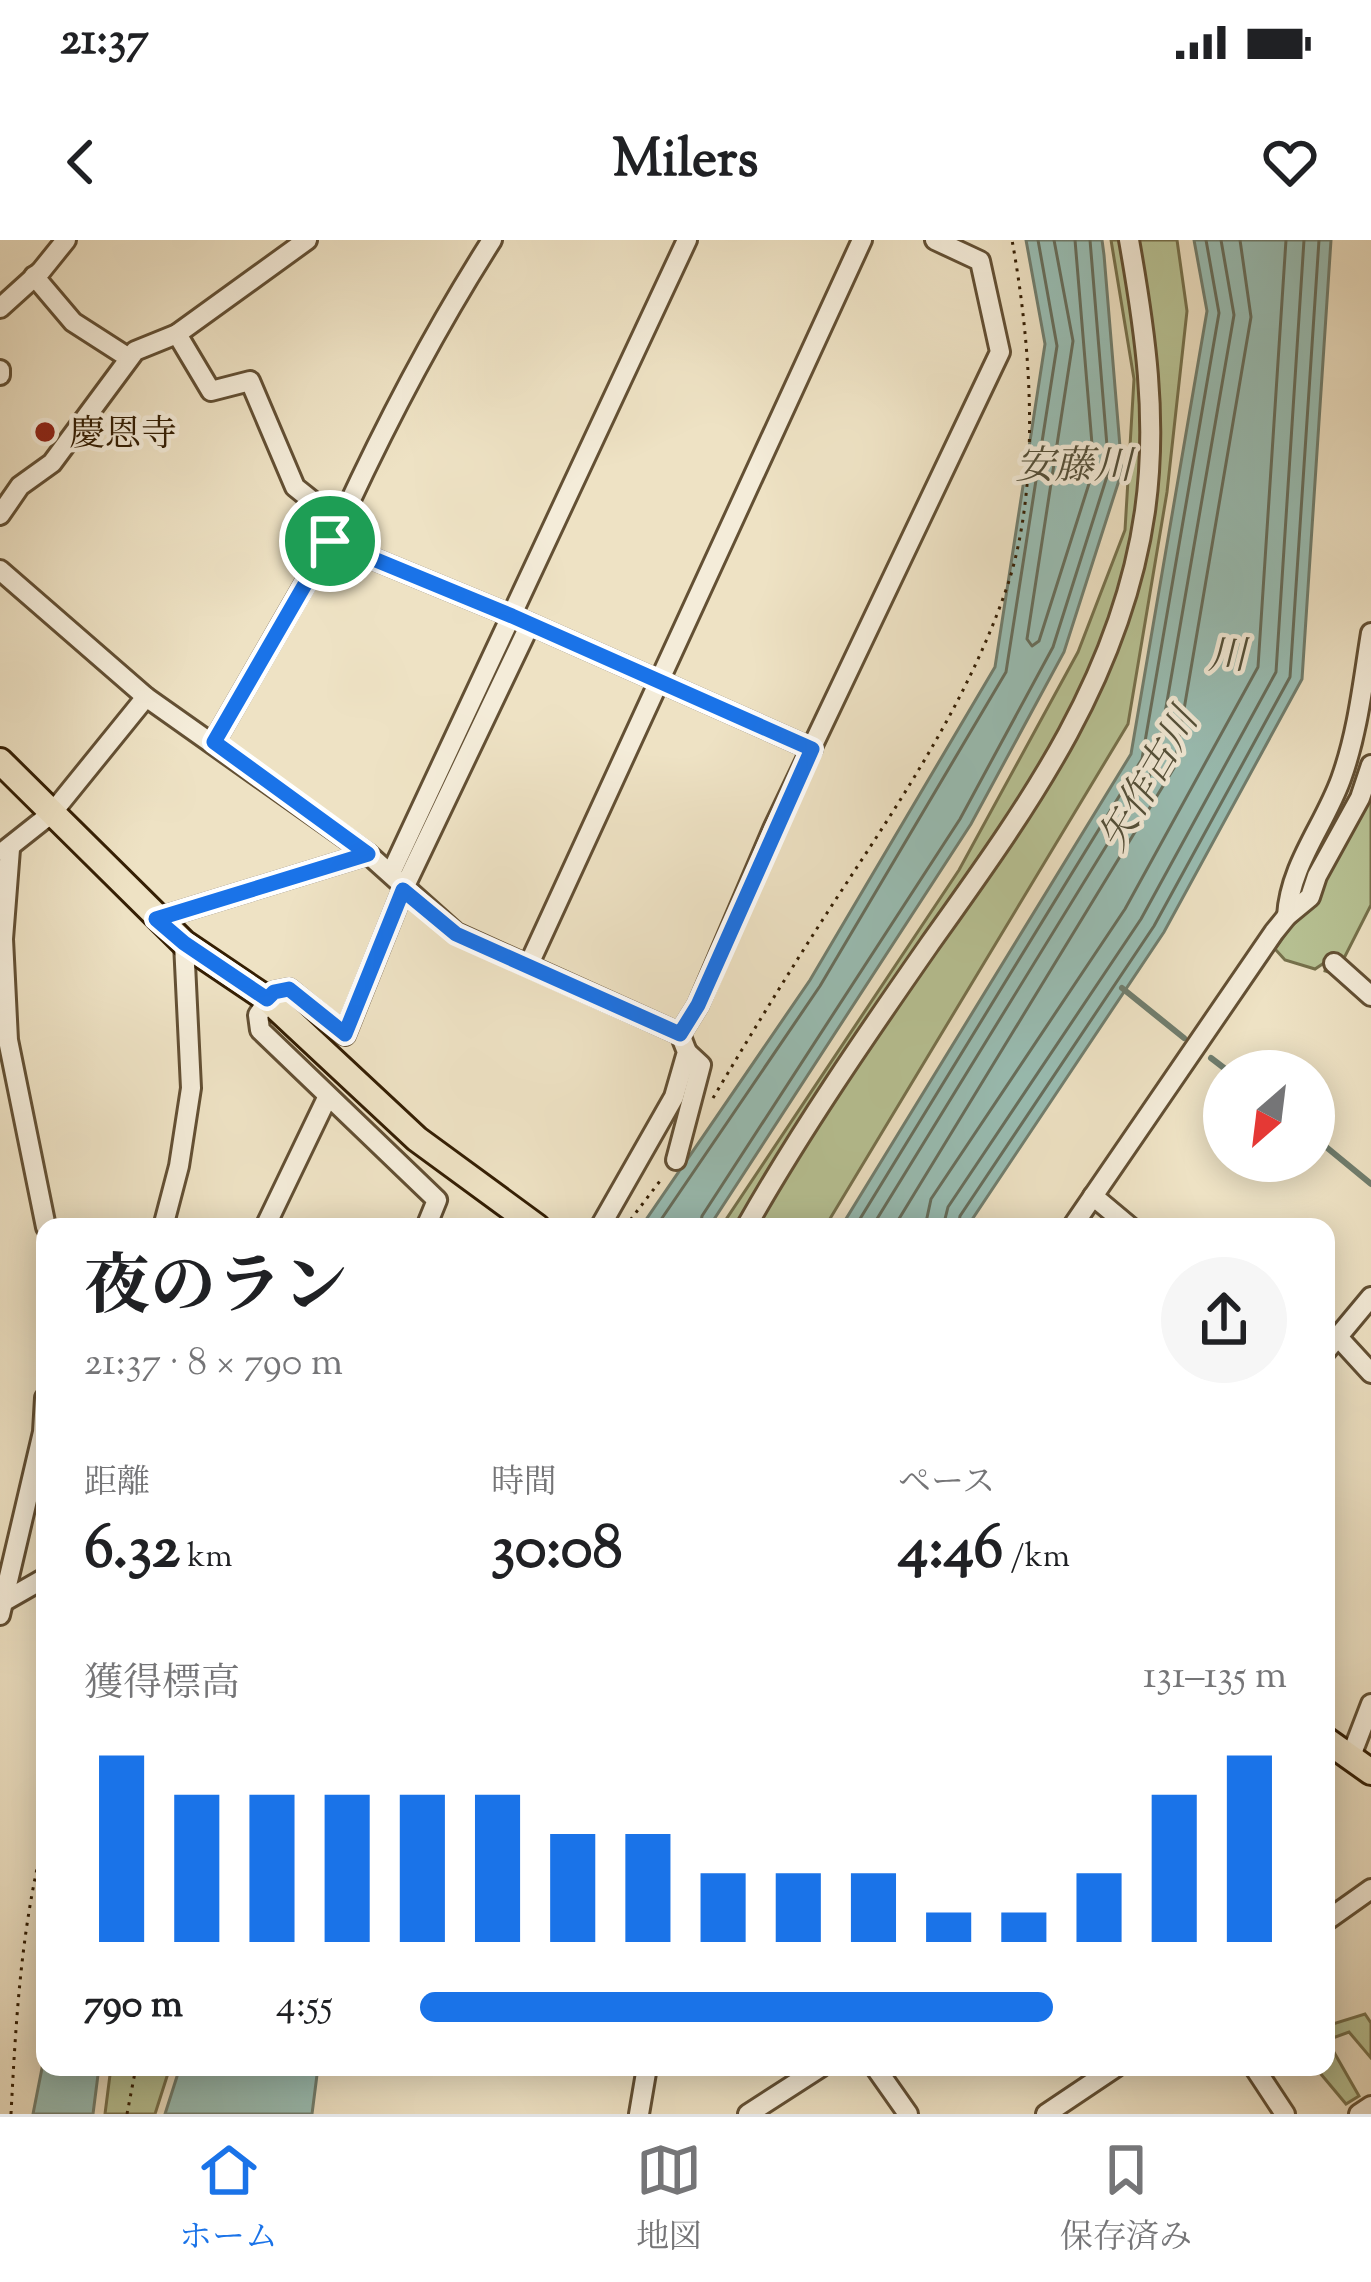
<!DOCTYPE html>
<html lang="ja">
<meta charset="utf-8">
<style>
body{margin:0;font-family:"Sorts Mill Goudy","Noto Serif JP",serif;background:#f6f6f6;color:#202124;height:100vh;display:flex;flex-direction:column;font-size:45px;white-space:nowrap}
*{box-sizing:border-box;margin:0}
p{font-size:39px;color:#757577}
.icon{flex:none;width:66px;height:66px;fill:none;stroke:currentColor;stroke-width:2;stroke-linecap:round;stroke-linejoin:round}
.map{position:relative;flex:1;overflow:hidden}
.details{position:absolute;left:36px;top:978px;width:1299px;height:858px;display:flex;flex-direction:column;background:#fff;border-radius:24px;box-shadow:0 6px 30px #0003}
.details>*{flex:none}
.needle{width:78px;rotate:208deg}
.tools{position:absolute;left:1203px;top:810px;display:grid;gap:24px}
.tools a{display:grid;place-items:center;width:132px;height:132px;border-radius:50%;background:#fff;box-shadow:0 6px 30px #0003;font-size:60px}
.pin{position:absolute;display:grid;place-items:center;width:102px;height:102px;color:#fff;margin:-51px;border:6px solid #fff;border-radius:50%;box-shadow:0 3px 12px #0007}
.round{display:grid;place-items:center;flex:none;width:126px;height:126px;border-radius:63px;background:#f6f6f6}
.overview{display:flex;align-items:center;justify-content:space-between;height:204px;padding:0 48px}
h1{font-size:66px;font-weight:700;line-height:90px}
.figures{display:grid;grid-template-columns:repeat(3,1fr);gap:18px;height:204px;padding:12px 48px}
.figures div{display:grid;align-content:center}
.figures b{font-size:60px;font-weight:700}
.figures small{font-size:33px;font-weight:400}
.figures p{font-size:33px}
.chart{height:336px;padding:24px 48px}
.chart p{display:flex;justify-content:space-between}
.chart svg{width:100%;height:216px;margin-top:12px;stroke:#1a73e8;stroke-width:6}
ul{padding:0 48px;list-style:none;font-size:39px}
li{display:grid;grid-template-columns:192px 144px 1fr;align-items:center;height:90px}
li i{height:30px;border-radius:15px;background:#1a73e8}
.status{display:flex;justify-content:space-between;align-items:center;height:84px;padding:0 60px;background:#fff;direction:ltr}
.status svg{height:33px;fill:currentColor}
header{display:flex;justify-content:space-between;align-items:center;height:156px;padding:0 48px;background:#fff;font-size:54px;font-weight:700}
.menu{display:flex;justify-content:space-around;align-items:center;height:168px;border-top:3px solid #e0e0e0;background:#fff;font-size:33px;color:#757577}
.menu a{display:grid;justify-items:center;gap:6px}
.menu .on{color:#1a73e8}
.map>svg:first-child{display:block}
</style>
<div class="status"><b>21:37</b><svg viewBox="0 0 49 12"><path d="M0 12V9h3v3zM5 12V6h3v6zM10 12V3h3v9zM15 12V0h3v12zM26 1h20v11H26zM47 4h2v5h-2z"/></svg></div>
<header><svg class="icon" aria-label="back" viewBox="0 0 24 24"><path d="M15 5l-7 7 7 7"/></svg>Milers<svg class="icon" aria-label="heart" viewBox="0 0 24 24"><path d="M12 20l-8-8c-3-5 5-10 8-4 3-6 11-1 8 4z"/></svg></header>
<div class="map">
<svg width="1371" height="1874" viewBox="0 0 1371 1874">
<rect width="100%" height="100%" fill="#eee2c4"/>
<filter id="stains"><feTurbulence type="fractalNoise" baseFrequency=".00167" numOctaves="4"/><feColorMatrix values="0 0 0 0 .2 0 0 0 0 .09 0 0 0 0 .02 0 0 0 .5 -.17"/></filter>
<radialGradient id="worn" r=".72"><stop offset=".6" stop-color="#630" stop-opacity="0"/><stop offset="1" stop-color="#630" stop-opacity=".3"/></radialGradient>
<g fill="#b8c395" stroke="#76714c" stroke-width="3">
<polygon points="1111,0 1177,0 1187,71 1167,252 1128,484 825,987 721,987 959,630 1078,412 1125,290 1134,139"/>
<polygon points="1371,536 1371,665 1336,734 1325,731 1327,721 1315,729 1285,720 1275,709 1300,674"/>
<polygon points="1365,1774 1371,1783 1371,1818 1349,1792 1327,1800 1359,1856 1346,1864 1315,1827 1326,1827 1326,1786"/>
<polygon points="111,1827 170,1827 155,1874 105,1874"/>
</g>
<g fill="#99beb4" stroke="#717e6e" stroke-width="3">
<polygon points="1026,0 1102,0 1104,15 1122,231 1064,412 971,584 709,987 641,987 810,740 995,427 1045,104"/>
<polygon points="1194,0 1331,0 1302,439 1164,692 967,987 841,987 1131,514 1207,71"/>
<polygon points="45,1813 45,1827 99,1827 93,1874 33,1874"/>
<polygon points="180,1827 318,1827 312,1874 165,1874"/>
</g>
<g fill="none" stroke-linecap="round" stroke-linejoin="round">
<g stroke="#676e5c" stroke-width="3">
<polyline points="1054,0 1073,101 1027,399 1032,406 1039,401 1094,228 1075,0"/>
<polyline points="656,987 820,746 1006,432 1057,106 1038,0"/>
<polyline points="700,987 702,976 960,579 1053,407 1109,230 1090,0"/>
<polyline points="855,987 1142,519 1219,73 1206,0"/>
<polyline points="872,987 1156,525 1234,75 1221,0"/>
<polyline points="894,987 1174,528 1251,77 1240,0"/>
<polyline points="925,987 931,959 1125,669 1258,427 1286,0"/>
<polyline points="943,987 948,967 1141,679 1276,432 1304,0"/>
<polyline points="958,987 960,976 1154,686 1290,437 1319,0"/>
</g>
<g stroke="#717e6e" stroke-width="6">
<polyline points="1122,748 1184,798"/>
<polyline points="1211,818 1228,831"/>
<polyline points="1314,897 1371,944"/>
</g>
<defs>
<g id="minor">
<polyline points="34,36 73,82 129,118"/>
<polyline points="0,68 41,31 66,0"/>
<polyline points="177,94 211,151 250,141 295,247 340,283 214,502"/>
<polyline points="0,130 0,135"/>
<polyline points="0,275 20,246 52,223 135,111 177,94 307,0"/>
<path d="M 340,283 C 385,185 434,91 492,0"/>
<polyline points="330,301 512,376 812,509"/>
<polyline points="0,330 146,457 368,614 456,693 680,794 687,812 674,857 600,987"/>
<polyline points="10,609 3,699 8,800 46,987"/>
<polyline points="4,611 52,573 146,457"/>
<polyline points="391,633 687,0"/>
<path d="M 1287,676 C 1290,625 1324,586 1341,539 C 1358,492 1363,442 1371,393"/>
<polyline points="156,679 368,614"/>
<polyline points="1334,723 1371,756"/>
<polyline points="529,724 862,0"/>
<polyline points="680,794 698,765 773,589 1000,112 980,21 935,0"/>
<polyline points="676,920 701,825 687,812"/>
<polyline points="1093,956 1130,987"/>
<polyline points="163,987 179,926 191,848 184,703"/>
<polyline points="265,987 327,858"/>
<polyline points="426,987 437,960 260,790 258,775 274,752 289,749 345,795 403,650 530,384"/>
<path d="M 746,987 C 801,890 865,797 929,705 C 1025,570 1121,440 1145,271 C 1158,179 1145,90 1129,0"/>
<polyline points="1072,987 1274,692 1287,676 1310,657 1317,636 1360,558 1371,525"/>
<polyline points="1338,1097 1371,1133"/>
<polyline points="1326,1111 1371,1057"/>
<polyline points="3,1362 45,1338"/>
<polyline points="0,1375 43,1192 45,1158"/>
<polyline points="1351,1516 1371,1464"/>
<polyline points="1326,1681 1371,1649"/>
<polyline points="875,1827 908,1874"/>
<polyline points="1254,1827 1285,1874"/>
<polyline points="639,1874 647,1827"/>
<polyline points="748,1874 821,1827"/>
<polyline points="1046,1874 1116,1827"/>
<polyline points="1359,1874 1371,1866"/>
</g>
<g id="major">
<polyline points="0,521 184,703 267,759 417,899 537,987"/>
<polyline points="1326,1500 1371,1532"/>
</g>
</defs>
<use href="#minor" stroke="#635034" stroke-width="24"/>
<use href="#major" stroke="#351f04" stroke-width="30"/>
<g stroke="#351f04" stroke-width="3" stroke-dasharray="3 6" stroke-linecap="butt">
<path d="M 713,858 C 754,789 795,722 838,656 C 903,557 970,457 1008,344 C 1041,243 1031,104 1012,0"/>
<polyline points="625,987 663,937"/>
<path d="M 11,1874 C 16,1779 21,1687 45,1595"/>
<polyline points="127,1874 136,1827"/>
</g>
<use href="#minor" stroke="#f4ecd9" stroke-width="18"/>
<use href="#major" stroke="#eee2c4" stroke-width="24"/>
</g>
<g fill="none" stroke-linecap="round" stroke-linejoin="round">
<defs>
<polygon id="route" points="330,301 512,376 812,509 698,765 680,794 456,694 403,650 345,794 289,749 274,752 267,759 184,703 156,679 368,614 214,502"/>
</defs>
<use href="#route" stroke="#fff" stroke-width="24"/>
<use href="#route" stroke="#1a73e8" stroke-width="15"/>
</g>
<circle fill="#8f2418" stroke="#f4ecd9" stroke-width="4.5" cx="45" cy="192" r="12"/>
<g text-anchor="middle" stroke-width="9" stroke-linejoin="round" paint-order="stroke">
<g font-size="36" fill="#351f04" stroke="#f4ecd9" text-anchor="start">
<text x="69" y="205">慶恩寺</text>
</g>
<g font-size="39" font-style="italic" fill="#534f39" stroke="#f4ecd9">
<text x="1074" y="238">安藤川</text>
<text x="1227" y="428">川</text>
<text transform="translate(1147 539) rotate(-60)" y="14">矢作古川</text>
</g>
</g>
<rect width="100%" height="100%" filter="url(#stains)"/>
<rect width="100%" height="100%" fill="url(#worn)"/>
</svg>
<div class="tools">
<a><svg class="needle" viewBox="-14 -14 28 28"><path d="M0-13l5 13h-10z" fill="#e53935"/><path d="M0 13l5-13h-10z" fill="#757577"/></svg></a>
</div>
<div class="pin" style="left:330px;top:301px;background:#1e9e55"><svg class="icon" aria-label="arrive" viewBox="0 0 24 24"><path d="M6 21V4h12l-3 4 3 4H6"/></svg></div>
<section class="details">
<div class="overview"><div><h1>夜のラン</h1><p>21:37 · 8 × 790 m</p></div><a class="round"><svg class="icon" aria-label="share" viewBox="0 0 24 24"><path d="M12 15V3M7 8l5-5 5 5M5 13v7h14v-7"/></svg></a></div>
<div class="figures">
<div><p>距離</p><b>6.32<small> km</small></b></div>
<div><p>時間</p><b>30:08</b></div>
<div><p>ペース</p><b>4:46<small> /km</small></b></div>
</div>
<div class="chart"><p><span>獲得標高</span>131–135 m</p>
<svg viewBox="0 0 160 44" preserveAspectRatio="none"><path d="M5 44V6M15 44V14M25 44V14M35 44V14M45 44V14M55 44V14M65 44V22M75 44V22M85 44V30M95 44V30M105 44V30M115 44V38M125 44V38M135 44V30M145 44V14M155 44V6"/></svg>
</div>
<ul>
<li><b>790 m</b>4:55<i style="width:73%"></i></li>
</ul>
</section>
</div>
<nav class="menu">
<a class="on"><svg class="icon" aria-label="home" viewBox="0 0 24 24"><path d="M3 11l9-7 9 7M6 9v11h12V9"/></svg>ホーム</a>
<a><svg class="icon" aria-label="map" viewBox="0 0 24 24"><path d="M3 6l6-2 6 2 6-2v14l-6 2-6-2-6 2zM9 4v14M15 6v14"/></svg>地図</a>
<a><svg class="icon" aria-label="saved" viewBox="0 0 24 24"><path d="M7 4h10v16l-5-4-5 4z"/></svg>保存済み</a>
</nav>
